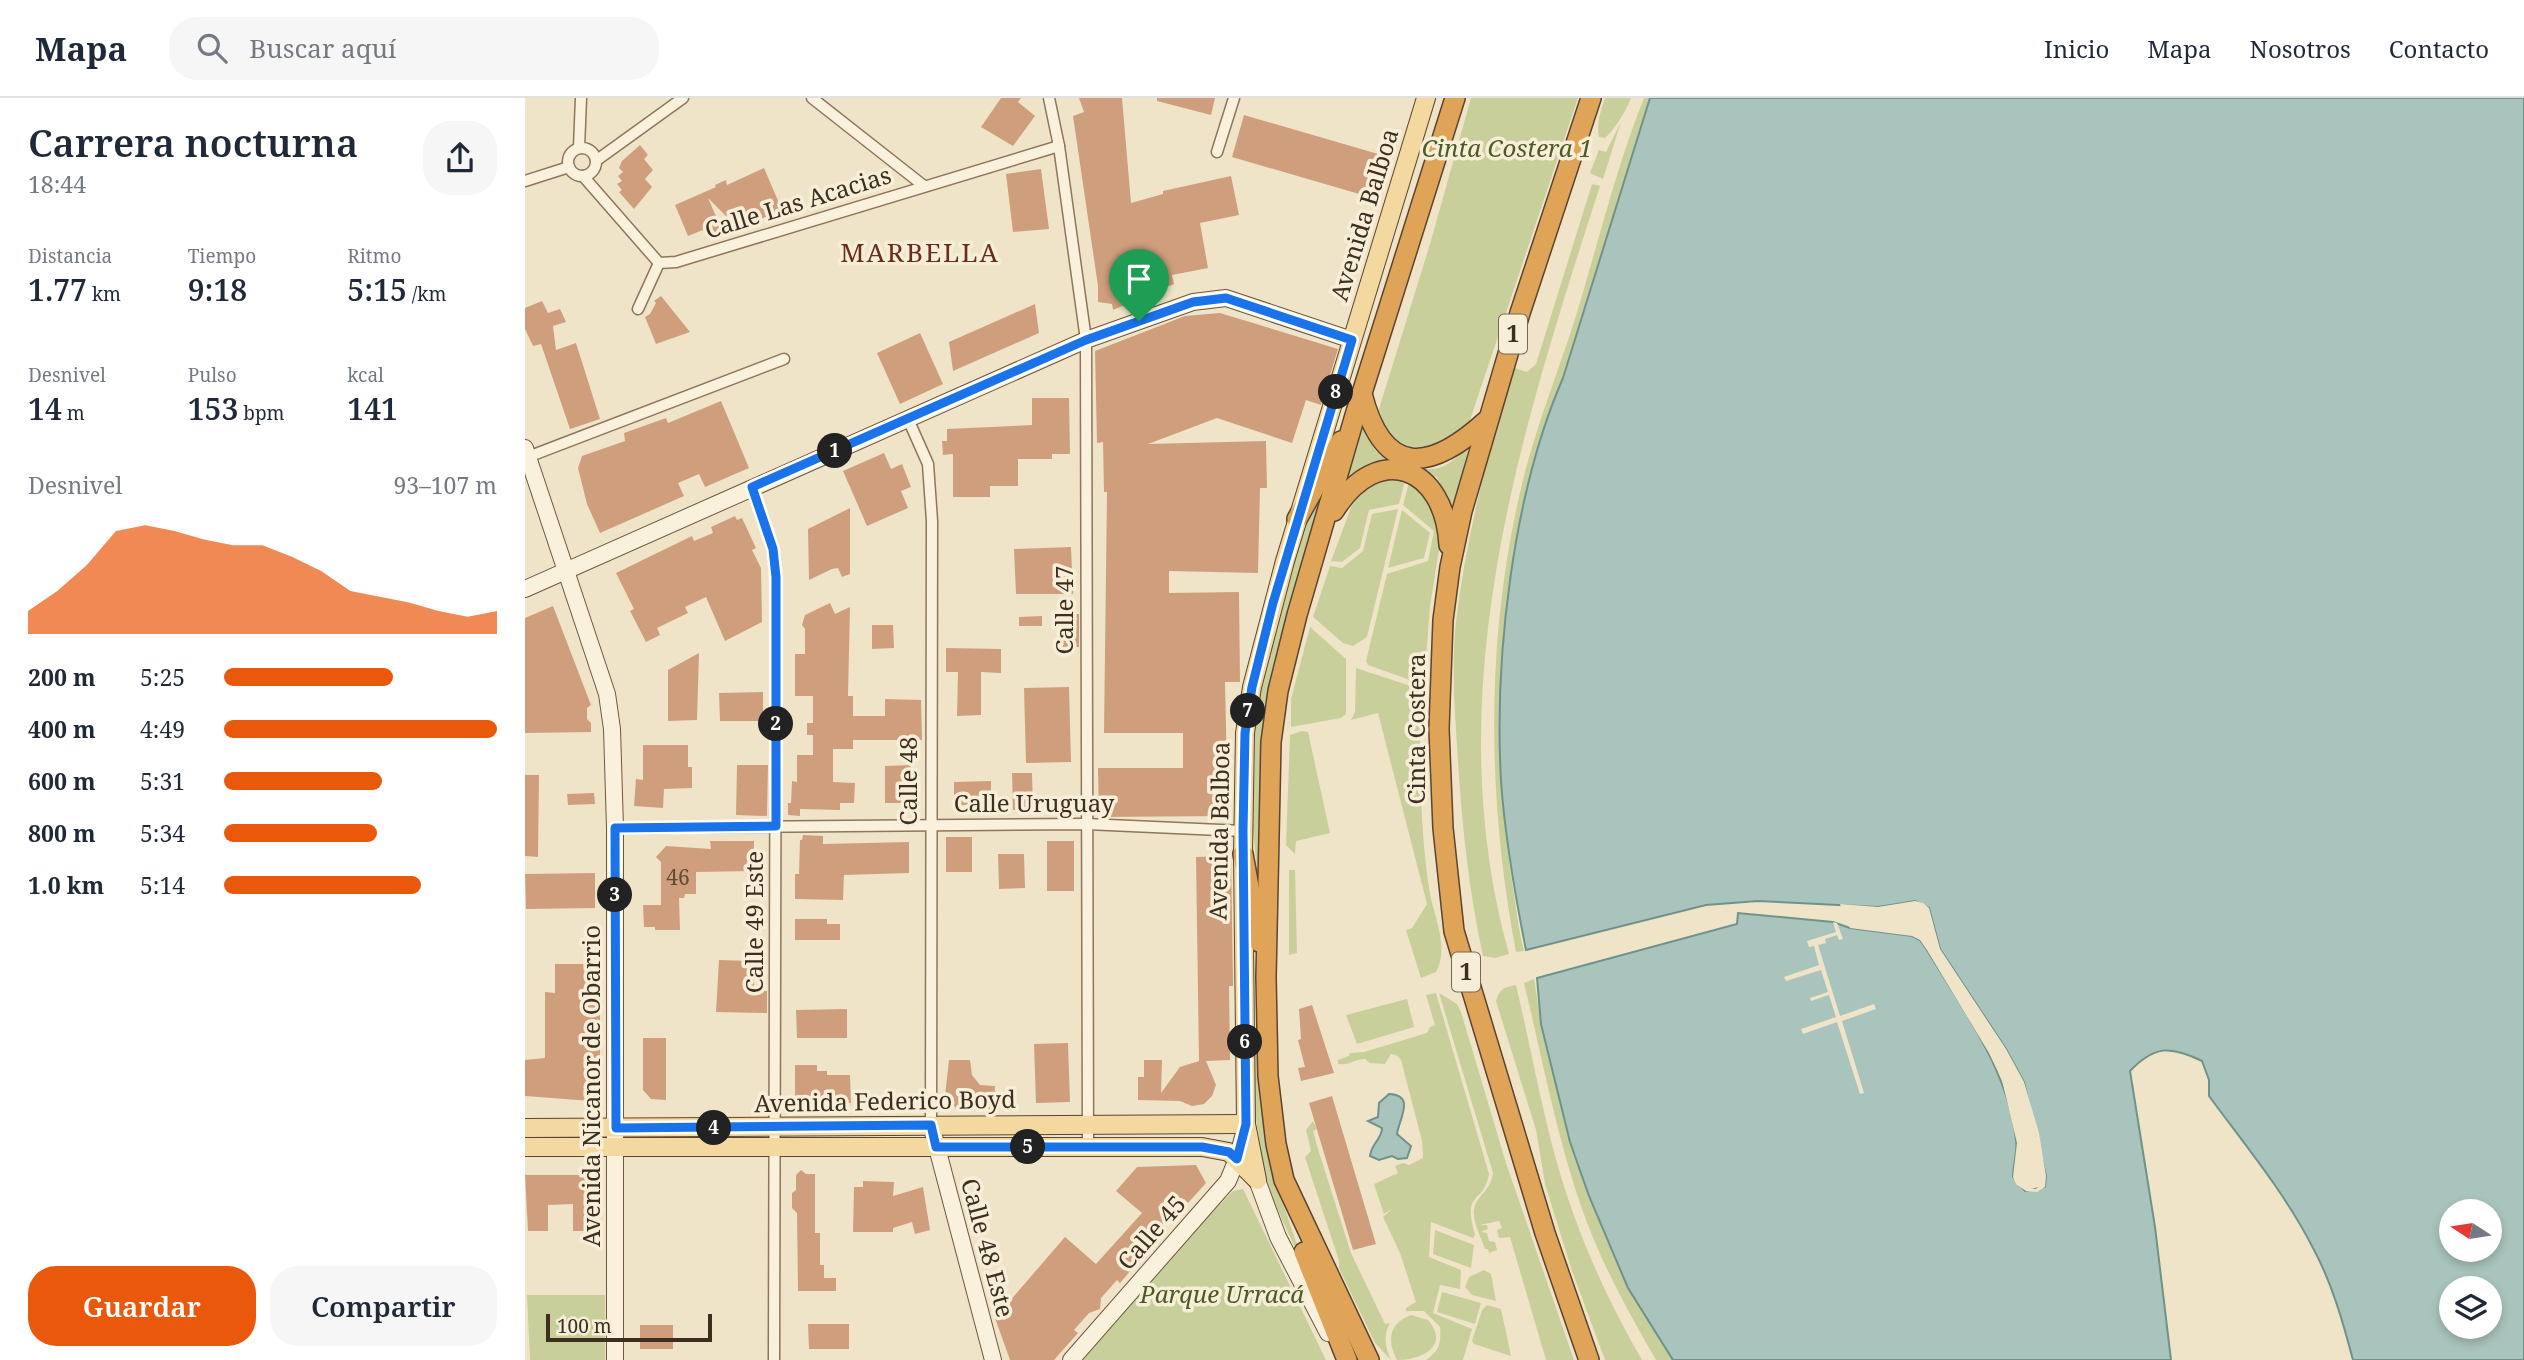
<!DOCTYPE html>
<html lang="es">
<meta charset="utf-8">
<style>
body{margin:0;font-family:"Noto Serif",serif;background:#f6f6f7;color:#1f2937;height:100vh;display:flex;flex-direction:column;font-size:26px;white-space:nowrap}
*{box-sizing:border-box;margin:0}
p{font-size:23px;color:#747a83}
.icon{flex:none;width:38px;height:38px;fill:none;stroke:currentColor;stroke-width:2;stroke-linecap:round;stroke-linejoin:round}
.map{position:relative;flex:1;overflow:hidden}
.side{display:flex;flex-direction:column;background:#fff;width:525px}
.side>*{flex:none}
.needle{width:46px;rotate:282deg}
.controls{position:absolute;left:1914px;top:1101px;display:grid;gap:14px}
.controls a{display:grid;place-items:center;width:63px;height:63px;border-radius:50%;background:#fff;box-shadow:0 4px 10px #0003;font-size:35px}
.scale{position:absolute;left:21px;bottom:18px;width:166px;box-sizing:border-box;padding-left:7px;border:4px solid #3d2e20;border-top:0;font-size:19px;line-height:24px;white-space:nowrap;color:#3d2e20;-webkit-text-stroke:5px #f7eed8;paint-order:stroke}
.pin{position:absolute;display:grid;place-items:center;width:60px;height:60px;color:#fff;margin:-72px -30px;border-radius:50% 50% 50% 0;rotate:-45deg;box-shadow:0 0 7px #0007}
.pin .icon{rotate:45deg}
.km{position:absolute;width:35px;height:35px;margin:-18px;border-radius:50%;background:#222;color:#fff;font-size:19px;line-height:35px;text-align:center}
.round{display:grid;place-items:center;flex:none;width:74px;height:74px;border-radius:28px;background:#f6f6f7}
.summary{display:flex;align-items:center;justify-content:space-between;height:119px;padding:0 28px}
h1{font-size:38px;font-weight:600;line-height:52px}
.stats{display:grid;grid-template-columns:repeat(3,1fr);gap:10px;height:119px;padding:7px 28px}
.stats div{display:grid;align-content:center}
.stats b{font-size:30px;font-weight:600}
.stats small{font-size:19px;font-weight:400}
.stats p{font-size:19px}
.chart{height:196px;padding:14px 28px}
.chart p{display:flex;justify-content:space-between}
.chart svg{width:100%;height:126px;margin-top:7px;fill:#ea580c;opacity:.7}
.action{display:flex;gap:14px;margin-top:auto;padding:14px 28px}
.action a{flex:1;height:80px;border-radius:28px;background:#ea580c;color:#fff;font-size:28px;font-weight:600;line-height:80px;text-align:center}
.action a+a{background:#f6f6f7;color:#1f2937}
ul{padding:0 28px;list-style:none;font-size:23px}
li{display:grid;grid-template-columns:112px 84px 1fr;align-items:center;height:52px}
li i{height:18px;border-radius:9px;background:#ea580c}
header{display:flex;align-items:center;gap:42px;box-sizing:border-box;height:98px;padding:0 35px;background:#fff;border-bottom:2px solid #e0e1e3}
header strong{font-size:33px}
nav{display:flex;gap:38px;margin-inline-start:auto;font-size:24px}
.search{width:490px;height:63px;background:#f6f6f7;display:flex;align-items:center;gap:18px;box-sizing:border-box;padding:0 24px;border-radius:28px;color:#747a83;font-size:26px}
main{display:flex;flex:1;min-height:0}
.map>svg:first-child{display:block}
</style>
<header>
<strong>Mapa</strong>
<div class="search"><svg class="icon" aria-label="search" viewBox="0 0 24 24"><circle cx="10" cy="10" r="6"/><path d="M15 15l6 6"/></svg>Buscar aquí</div>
<nav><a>Inicio</a><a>Mapa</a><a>Nosotros</a><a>Contacto</a></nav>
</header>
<main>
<section class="side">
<div class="summary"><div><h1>Carrera nocturna</h1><p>18:44</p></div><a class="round"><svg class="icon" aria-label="share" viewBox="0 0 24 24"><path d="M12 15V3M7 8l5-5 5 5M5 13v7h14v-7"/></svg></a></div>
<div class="stats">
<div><p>Distancia</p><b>1.77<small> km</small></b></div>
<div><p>Tiempo</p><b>9:18</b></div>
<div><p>Ritmo</p><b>5:15<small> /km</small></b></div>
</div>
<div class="stats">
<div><p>Desnivel</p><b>14<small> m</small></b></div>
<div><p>Pulso</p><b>153<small> bpm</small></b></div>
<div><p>kcal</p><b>141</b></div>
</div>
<div class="chart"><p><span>Desnivel</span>93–107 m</p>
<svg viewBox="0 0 160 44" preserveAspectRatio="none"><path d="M0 44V36L10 29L20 20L30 8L40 6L50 8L60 11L70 13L80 13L90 17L100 22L110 29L120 31L130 33L140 36L150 38L160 36V44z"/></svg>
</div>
<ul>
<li><b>200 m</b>5:25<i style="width:62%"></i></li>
<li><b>400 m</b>4:49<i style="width:100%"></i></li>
<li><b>600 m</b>5:31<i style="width:58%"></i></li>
<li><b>800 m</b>5:34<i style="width:56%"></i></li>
<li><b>1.0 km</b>5:14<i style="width:72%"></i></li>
</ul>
<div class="action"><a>Guardar</a><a>Compartir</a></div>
</section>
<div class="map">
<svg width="1999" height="1262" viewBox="0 0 1999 1262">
<rect width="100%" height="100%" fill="#f0e4c8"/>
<g fill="#c9cf9b">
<polygon points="946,0 1053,0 943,328 918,352 888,353 862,337 854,311 905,146"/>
<path d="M 1080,0 L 1106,0 C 1101,13 1090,31 1080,40 L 1074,39 C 1071,25 1076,13 1080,0 Z"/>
<path d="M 1119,0 L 1125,0 L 1038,280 C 975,426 963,629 987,784 C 991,807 993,830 999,853 L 991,854 C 961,695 960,531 1000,374 C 1014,321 1034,271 1051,218 C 1073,145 1091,70 1119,0 Z"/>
<polygon points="1096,24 1078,81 1065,75 1074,52 1081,54"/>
<path d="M 1067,86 L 1075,88 C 995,336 911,594 984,856 L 970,860 L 958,858 C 944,793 937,729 933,663 C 930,616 926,571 931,524 C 941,438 964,353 987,269 L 1002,274 L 1011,266 Z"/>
<path d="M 837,306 C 840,320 842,338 849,350 C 860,366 899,375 917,369 C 930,363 937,354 945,343 L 926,419 L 912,379 L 856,364 L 812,401 Z"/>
<polygon points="819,344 754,555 737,823 726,712 728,637 735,574 780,419"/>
<polygon points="861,380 880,383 874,406 844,412 835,450 817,464 806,463 830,399"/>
<polygon points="884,385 907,401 915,446 905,508 899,587 843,567 841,563 862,476 903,463 909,433 878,407"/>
<polygon points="873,411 842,539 828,548 818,545 788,519 805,468 817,470 838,453 847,416"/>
<polygon points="877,412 905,435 899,460 863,470"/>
<polygon points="785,529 821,561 821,616 816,620 766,629 766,601"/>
<path d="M 831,570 L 895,591 C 895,659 894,728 905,796 C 910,820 924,851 911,874 L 896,880 L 881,832 L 887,830 L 902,806 L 853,615 L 826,622 L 830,614 Z"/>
<polygon points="777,633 783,634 805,735 771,743 770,756 761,747 765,637"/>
<polygon points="764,772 770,772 772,855 764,857"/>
<path d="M 1009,881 L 1016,926 L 1044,1038 L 1072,1118 L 1103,1190 L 1148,1262 L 1131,1262 C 1102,1212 1075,1163 1056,1108 C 1031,1036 1017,959 999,885 Z"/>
<path d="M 991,887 C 1005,946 1016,1007 1032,1065 C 1052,1135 1081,1200 1117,1262 L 1080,1262 L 1047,1173 L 1020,1086 L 1011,1032 L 971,903 C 974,891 980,889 991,887 Z"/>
<path d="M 911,895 L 964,1076 C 958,1108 937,1091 950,1137 L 948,1140 L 906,1124 L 904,1159 L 936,1172 L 935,1191 L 915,1187 L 908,1215 L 947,1231 L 938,1262 L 901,1262 C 915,1252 916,1245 915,1229 L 899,1213 L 881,1213 L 881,1210 L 891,1204 L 875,1155 L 858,1119 L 868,1110 L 859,1116 L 849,1086 L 873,1075 L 870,1068 L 878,1065 L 884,1067 L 898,1060 L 897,1043 L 876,962 L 871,957 L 866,956 L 860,966 L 845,965 L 840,961 C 829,961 824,968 813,966 L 813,962 L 824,958 L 825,955 L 839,954 L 902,935 L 905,929 L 910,927 L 901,897 Z"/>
<path d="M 914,895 L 932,906 L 936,914 L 981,1065 L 1049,1262 L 1021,1262 L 985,1139 L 974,1140 L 972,1132 L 977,1130 L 974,1123 L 955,1127 L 962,1127 L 963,1131 L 956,1134 L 962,1135 L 964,1143 L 970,1144 L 972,1152 L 964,1155 L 963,1151 L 960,1151 C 956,1138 944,1119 951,1105 C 958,1093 966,1090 968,1075 Z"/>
<polygon points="882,901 889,929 832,946 821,917"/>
<polygon points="727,948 735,949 745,1067 782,1176 740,1084 730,1013"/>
<path d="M 788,1023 L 792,1031 L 788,1033 L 793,1051 L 826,1155 L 860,1226 L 865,1225 C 858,1238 860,1249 866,1262 L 850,1245 L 814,1170 L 814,1163 L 780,1059 L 786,1053 L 781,1032 Z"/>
<polygon points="718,1091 801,1262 548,1262 562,1243 708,1093"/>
<polygon points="910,1132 949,1147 946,1170 908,1156"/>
<polygon points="959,1172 966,1176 971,1203 947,1197 940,1189 944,1179"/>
<polygon points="917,1194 956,1205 950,1226 912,1214"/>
<polygon points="2,1197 80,1197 80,1262 5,1262"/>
<polygon points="962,1207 976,1211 986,1258 949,1246 947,1243 957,1212"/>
<path d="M 886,1217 L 903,1222 C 926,1249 895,1262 872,1262 C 862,1243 863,1226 886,1217 Z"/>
</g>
<g fill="#a9c4bc" stroke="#6f938a" stroke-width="2" fill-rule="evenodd">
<path d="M 1125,0 L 1999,0 L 1999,1262 L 1828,1262 C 1818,1224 1807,1185 1788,1150 C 1760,1095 1720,1047 1684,998 L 1684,982 L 1677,963 C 1645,947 1629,948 1605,973 L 1630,1129 L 1646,1262 L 1148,1262 L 1103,1190 L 1064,1098 L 1045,1044 L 1016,926 L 1012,880 L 1212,826 L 1213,815 L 1308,824 L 1325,830 L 1387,838 L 1395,842 L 1402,852 C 1438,912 1483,971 1491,1042 C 1493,1053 1488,1067 1488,1079 L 1500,1093 L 1520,1089 L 1521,1078 L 1499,984 L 1481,951 L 1415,851 L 1404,810 L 1390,803 L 1353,809 L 1233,803 L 1181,807 L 1001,852 C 990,797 980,740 976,683 C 969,558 988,395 1038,280 ZM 1927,1113 L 1965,1113 L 1965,1152 L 1927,1152 ZM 1927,1190 L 1965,1190 L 1965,1228 L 1927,1228 Z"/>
<path d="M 864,996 C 891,997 874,1021 872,1036 L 886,1048 L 882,1060 L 873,1061 L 867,1058 L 854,1062 L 845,1058 C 846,1046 857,1041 857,1030 L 843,1023 L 853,1019 L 854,1005 Z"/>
</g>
<g fill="#f0e4c8">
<polygon points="1390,803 1398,805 1404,810 1415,851 1481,951 1499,984 1514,1035 1521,1078 1520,1089 1512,1094 1501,1093 1491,1086 1488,1079 1492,1045 1477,982 1464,955 1402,852 1395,842 1387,838 1325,830 1323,825 1388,834 1397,840 1405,850 1467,953 1480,980 1496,1045 1491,1078 1502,1090 1511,1091 1516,1087 1517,1078 1510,1036 1496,986 1478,953 1412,852 1401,812 1390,807 1353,812 1316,809 1315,806 1353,809"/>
<polygon points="1308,824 1312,825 1318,841 1314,842 1312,837 1300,841 1301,845 1293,847 1315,918 1349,906 1351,911 1317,923 1339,995 1335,996 1312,924 1278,936 1276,931 1311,919 1304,897 1286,903 1285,900 1303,894 1296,872 1261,883 1259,879 1294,867 1289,848 1284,849 1282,843 1311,834"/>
</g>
<g fill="#cf9f7d">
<polygon points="476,0 496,0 493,4 510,18 488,48 456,29"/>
<polygon points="554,0 597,0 606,105 638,96 638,93 706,78 714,117 675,125 683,170 647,177 649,186 588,212 587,206 573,204 573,188 548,18 559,14"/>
<polygon points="632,0 690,0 686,17 632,3"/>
<polygon points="719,17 860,58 848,100 707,59"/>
<polygon points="115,47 123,57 119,61 128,72 120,81 127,89 109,111 94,94 97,92 92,86 97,83 93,78 98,74 94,70 97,63"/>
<polygon points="239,70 257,112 226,125 224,121 210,127 183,100 197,132 182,140 178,132 163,138 150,107 191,89 190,87 201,82 202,87"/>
<polygon points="516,71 524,131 488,134 481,76"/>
<polygon points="136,198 165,234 131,246 120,219 125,216 131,205 129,203"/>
<polygon points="17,203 23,215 35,211 41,224 28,228 31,252 51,245 75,321 45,331 16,246 8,248 0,231 0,210"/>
<polygon points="510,206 514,235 428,273 424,244"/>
<polygon points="695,215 813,251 796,307 781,302 767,345 692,320 623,346 741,343 742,390 735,390 733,475 644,473 644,495 714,494 715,584 700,584 703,718 574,719 573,670 658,670 658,635 579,635 582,394 579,394 578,344 572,345 570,253 660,218"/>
<polygon points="395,235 418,286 375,306 352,255"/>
<polygon points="507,300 544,300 545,356 527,356 527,361 493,361 493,388 465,388 465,399 428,399 428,356 418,357 417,343 422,343 422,331 507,327"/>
<polygon points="196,303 224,370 180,389 174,376 153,385 159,398 75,435 62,406 53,370 57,358 100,343 99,335 141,320 143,325"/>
<polygon points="359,355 366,371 377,366 386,389 376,393 383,410 342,428 318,373"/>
<polygon points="325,410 325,476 317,479 313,470 307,471 284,482 283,431"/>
<polygon points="210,418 212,422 217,420 231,450 227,452 236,470 237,524 200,543 181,499 160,509 163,515 132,530 135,537 121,544 105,513 109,511 91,475 167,438 169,443 188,435 186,429"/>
<polygon points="546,449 548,496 491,496 489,451"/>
<polygon points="305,505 310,516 325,509 323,598 328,598 328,618 360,618 360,601 396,602 397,642 328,642 328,651 308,651 308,684 330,685 329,705 315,705 315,712 275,711 275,718 263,717 263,705 266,705 267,683 272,684 272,657 288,657 288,637 282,637 282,625 288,625 288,598 270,598 270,556 280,556 280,531 277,527 280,517"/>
<polygon points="28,508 66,607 62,610 62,621 66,625 66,634 0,635 0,520"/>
<rect x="538" y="516" width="16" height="33"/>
<polygon points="517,518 517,528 494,528 494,519"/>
<polygon points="347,527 368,527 369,550 347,551"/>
<polygon points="421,550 476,551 476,575 456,574 456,617 432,618 433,574 421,574"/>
<polygon points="174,555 172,622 143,623 143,572"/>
<polygon points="544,589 546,664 501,665 499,590"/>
<polygon points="238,594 238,623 195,623 194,595"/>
<polygon points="118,647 163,647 163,669 167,669 167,690 139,691 138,710 109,708 111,681 118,682"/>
<polygon points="212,667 243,667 242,718 211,717"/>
<polygon points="386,667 386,705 360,705 360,668"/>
<polygon points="487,675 507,675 508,711 488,712"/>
<polygon points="0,677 14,677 13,759 0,758"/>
<polygon points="466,683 466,707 429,707 429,684"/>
<polygon points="69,695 70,706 43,707 42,696"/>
<polygon points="278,737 298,738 298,746 384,744 384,775 319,777 318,802 270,801 270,776 274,776 275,742 277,742"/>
<rect x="421" y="739" width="26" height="35"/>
<polygon points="185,743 229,743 229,773 171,774 171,796 160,796 159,800 154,800 155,832 130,832 130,829 119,829 118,807 136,807 136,764 131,759 141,748 186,751"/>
<rect x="522" y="743" width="27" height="50"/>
<polygon points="473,756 499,756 500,790 474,791"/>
<polygon points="706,758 708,882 708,888 704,888 705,962 681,963 691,987 687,998 679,1006 667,1008 655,1003 613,1002 613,979 619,979 619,962 637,962 636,995 655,969 674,963 671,759"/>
<polygon points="70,775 70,810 1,811 0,776"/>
<polygon points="270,821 302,821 302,826 315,826 315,842 270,842"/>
<polygon points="194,862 226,863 226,870 229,870 229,893 242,893 242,915 191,914"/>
<polygon points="30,866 66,866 66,874 75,874 75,965 72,965 66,1003 0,998 0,962 20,960 20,894 30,895"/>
<polygon points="787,907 809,975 776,983 773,970 780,969 773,942 776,941 774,911"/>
<polygon points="322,911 322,940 272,940 271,912"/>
<polygon points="118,940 141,940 141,1002 126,1001 118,992"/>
<polygon points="543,945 545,1004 511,1005 509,946"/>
<polygon points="424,962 445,962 447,977 455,987 470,988 469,1011 433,1012 420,998"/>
<polygon points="270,967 292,967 292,973 302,973 302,977 325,977 326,1005 270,1006"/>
<polygon points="807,998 851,1146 828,1152 784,1005"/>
<polygon points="671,1067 681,1085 663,1105 659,1101 613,1154 618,1158 595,1185 592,1182 576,1200 575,1211 564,1215 549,1232 553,1235 529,1262 485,1262 470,1220 540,1139 571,1166 617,1115 591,1093 612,1069"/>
<polygon points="276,1072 281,1076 290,1076 290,1135 295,1135 295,1167 299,1167 299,1180 311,1180 311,1193 273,1193 272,1115 267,1110 267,1095 271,1092 271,1077"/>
<polygon points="0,1077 70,1077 70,1104 61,1104 61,1133 48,1133 48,1106 23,1107 23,1133 3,1133"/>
<polygon points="338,1083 369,1084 368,1098 398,1089 405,1132 390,1136 387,1124 368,1130 368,1134 328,1134 329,1089 338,1089"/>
<polygon points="283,1226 324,1226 324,1251 284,1251"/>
<rect x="115" y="1227" width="33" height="24"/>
</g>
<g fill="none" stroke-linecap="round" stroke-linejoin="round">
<defs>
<g id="street">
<polyline points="287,0 399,88"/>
<polyline points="524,0 534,48 561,242 563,1048"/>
<circle cx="57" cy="64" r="14"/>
<polyline points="54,50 56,0"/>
<polyline points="692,54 709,0"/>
<polyline points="72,62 158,0"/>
<polyline points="58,78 134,165 151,164 534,48"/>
<polyline points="0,83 44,69"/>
<polyline points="113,211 134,165"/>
<polyline points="383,321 403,366 407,423 406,1027"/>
<polyline points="0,360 259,261"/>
<polyline points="227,389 248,451 251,479 249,1262"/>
<polyline points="90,730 561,726 718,733"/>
</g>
<g id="secondary">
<polyline points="0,350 82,596 87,631 90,730 90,1262"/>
<polyline points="0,491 561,242 668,204 701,200 827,242"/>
<polyline points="406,1027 468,1262"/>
<polyline points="732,1082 753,1139 803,1235"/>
<polyline points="546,1262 703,1083 712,1061 721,1028"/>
</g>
<g id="primary">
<polyline points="0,1030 721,1026"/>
<polyline points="0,1049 677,1049 704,1054 730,1080"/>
<polyline points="732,1082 721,1026 718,756 720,635 727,589 760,463 901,0"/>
</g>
<g id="highway">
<path d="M 837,296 C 859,381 906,373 961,323"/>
<path d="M 809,413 C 853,342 920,368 924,447"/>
<polyline points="772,421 816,343"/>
<polyline points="718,756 734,844"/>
<polyline points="779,1154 822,1262"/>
<polyline points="844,1262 759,1082 751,1046 743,978 741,879 746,644 753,593 772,517 831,314 930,0"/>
<polyline points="1064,1262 1020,1135 929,833 918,730 914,631 918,522 925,469 937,413 995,215 1066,0"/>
</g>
</defs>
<use href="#street" stroke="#8d765c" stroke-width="13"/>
<use href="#secondary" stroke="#6f573f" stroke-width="18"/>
<use href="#primary" stroke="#5b4430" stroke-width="20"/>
<use href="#highway" stroke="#5b4430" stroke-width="22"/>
<use href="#street" stroke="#faf1dc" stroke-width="10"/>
<use href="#secondary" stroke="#faf1dc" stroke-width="16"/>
<use href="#primary" stroke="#f3d9a0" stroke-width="18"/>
<use href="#highway" stroke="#e0a458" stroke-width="19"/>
</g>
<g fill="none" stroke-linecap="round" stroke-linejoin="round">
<defs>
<polygon id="route" points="701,200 827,242 748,505 727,589 720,635 718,733 721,1026 712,1061 704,1054 677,1049 411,1049 406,1027 91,1030 90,730 251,728 251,479 248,451 227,389 561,242 668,204"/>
</defs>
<use href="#route" stroke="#fff" stroke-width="14"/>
<use href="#route" stroke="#1a73e8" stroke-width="9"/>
</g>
<g text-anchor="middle" stroke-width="7" stroke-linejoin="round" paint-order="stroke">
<g font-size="21" fill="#624a37">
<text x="153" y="787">46</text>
</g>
<g fill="#f7eed8" stroke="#756857" stroke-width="2">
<rect x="974" y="216.5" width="28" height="39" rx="5"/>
<rect x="927" y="854.5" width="28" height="39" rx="5"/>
</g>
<g font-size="23" font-weight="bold" fill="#3d2e20">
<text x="988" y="244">1</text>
<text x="941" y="882">1</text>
</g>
<g font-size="24" font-style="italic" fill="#4d5a26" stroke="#f7eed8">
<text x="982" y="59">Cinta Costera 1</text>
<text x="697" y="1205">Parque Urracá</text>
</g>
<g font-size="24" fill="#3d2e20" stroke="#f7eed8">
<text transform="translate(273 105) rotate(-17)" y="8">Calle Las Acacias</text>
<text transform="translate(840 117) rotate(-73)" y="8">Avenida Balboa</text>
<text transform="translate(540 512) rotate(-90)" y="8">Calle 47</text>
<text transform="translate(892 631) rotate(-90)" y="8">Cinta Costera</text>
<text transform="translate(384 683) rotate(-90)" y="8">Calle 48</text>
<text x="509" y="714">Calle Uruguay</text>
<text transform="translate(695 733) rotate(-89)" y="8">Avenida Balboa</text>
<text transform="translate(230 824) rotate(-90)" y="8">Calle 49 Este</text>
<text transform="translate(67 988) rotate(-90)" y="8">Avenida Nicanor de Obarrio</text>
<text transform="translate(360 1004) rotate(-1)" y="8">Avenida Federico Boyd</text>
<text transform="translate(627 1135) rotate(-49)" y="8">Calle 45</text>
<text transform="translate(462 1150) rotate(75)" y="8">Calle 48 Este</text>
</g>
<g font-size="26" letter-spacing="2" fill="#6b2e1e" stroke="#f7eed8">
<text x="395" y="164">MARBELLA</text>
</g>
</g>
</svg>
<div class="controls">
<a><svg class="needle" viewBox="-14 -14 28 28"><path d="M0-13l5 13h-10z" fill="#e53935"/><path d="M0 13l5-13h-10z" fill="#747a83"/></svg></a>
<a><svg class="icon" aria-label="layers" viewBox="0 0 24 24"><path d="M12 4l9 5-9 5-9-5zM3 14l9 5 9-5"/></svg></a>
</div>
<div class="scale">100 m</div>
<div class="pin" style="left:614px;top:223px;background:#1e9e55"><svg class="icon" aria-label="arrive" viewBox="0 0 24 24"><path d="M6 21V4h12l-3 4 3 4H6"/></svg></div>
<b class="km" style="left:310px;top:353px">1</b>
<b class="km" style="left:251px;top:626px">2</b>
<b class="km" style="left:90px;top:797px">3</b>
<b class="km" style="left:189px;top:1030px">4</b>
<b class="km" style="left:503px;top:1049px">5</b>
<b class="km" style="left:720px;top:944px">6</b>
<b class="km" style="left:723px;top:613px">7</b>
<b class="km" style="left:811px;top:294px">8</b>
</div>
</main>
